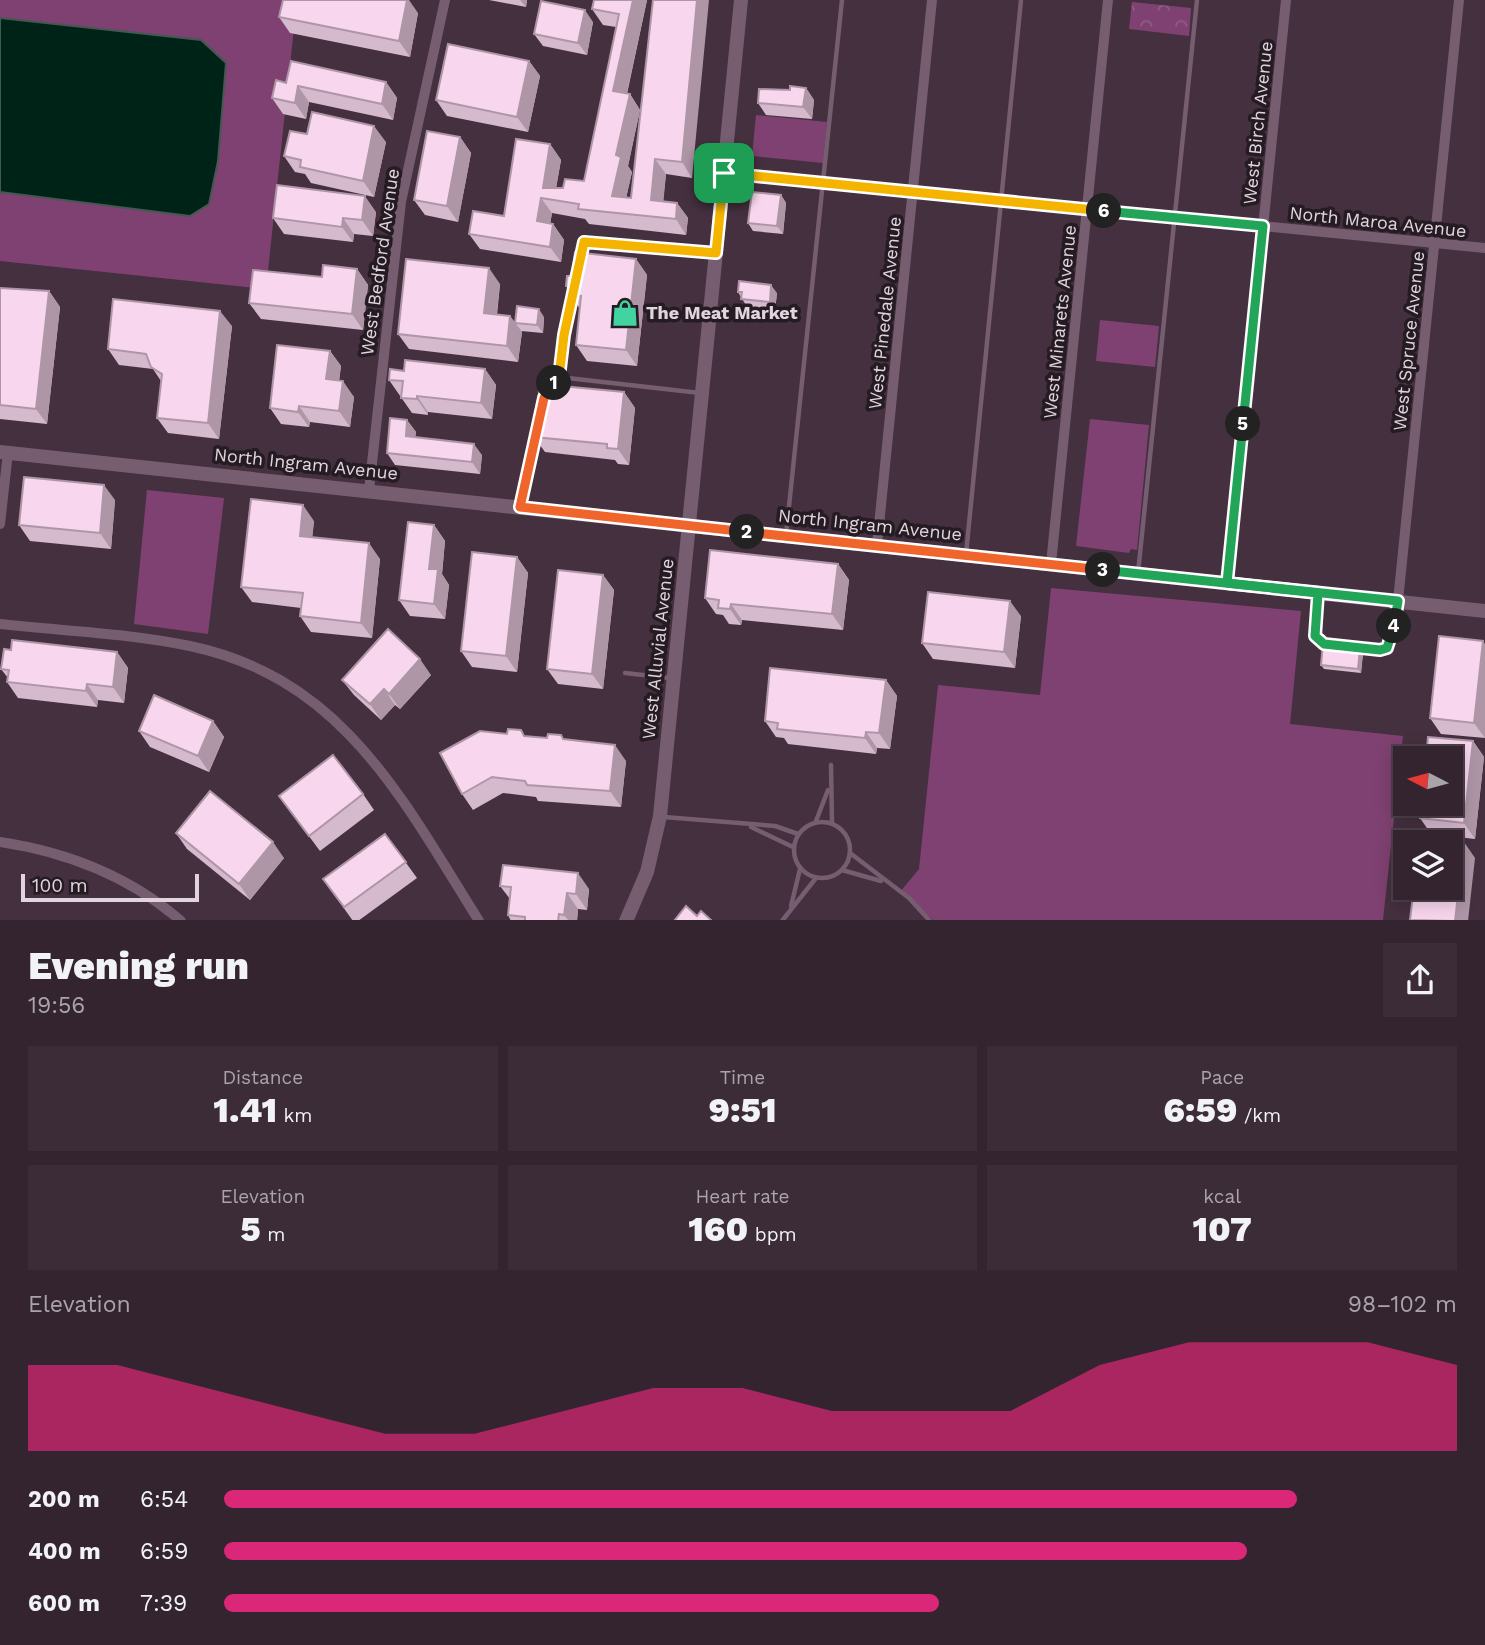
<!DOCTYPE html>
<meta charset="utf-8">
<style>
body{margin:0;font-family:"Work Sans",sans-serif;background:#3c2c37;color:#f1f3f6;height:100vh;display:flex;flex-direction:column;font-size:26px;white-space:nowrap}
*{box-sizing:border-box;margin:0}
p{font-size:23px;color:#a9a4aa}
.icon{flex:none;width:38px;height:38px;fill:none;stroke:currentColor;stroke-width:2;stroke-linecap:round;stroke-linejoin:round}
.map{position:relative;height:920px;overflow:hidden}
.details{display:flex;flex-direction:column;background:#34242f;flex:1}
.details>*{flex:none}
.needle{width:46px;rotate:276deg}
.tools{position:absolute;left:1393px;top:746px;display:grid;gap:14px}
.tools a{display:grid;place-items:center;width:70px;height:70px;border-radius:0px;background:#34242f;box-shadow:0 4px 18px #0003,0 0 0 2px #4e414b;font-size:35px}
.scale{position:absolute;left:21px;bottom:18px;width:178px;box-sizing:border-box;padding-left:7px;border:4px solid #e2d4de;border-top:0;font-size:19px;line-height:24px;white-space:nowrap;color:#e2d4de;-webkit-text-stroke:5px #251b23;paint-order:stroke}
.pin{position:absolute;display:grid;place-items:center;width:60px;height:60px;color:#fff;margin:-30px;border-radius:14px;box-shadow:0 4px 10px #0006}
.km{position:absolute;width:35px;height:35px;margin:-18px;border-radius:50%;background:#222;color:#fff;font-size:19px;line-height:35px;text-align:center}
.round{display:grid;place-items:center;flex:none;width:74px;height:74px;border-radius:0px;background:#3c2c37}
.overview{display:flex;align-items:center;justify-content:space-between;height:119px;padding:0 28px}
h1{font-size:38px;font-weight:800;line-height:52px}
.figures{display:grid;grid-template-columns:repeat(3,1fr);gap:10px;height:119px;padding:7px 28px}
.figures div{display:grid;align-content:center;border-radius:0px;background:#3c2c37;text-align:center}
.figures b{font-size:35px;font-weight:800}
.figures small{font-size:19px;font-weight:400}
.figures p{font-size:19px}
.chart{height:196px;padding:14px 28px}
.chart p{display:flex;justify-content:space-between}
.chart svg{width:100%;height:126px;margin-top:7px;fill:#db2777;opacity:.7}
ul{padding:0 28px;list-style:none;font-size:23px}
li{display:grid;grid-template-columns:112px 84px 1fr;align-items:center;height:52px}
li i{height:18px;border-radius:9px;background:#db2777}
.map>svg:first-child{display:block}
</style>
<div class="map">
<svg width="1485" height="921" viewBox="0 0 1485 921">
<defs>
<pattern id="park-crowns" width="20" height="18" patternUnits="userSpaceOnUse" patternTransform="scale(1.75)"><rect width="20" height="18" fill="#7f4171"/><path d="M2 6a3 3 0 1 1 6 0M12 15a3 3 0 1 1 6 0" fill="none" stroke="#915c85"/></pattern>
</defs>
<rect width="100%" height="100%" fill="#45303f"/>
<g fill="#7f4171">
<polygon points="0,0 297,0 266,289 0,261"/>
<polygon points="756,115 827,122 823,163 752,156"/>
<polygon points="1100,320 1159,326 1155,367 1096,361"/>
<polygon points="1090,419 1149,425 1137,550 1131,549 1129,553 1076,546"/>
<polygon points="147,490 224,498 208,634 134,624"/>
<polygon points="1051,588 1301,611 1290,724 1403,736 1383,920 933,920 900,892 919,869 938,685 1040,695"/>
</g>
<polygon fill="url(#park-crowns)" points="1132,2 1191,8 1189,36 1129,29"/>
<polygon fill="#002317" stroke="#445853" stroke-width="2" points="0,18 201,40 226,63 218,161 209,204 190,216 0,192"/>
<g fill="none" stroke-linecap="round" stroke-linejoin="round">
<g stroke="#765e70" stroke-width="4.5">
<polyline points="580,258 584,241 715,253"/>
<polyline points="559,377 700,393"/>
<polyline points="549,390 559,377 572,294"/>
<polyline points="520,505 536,434"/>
<polyline points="786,535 842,0"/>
<polyline points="966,554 1021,0"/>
<polyline points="1138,573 1197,0"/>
<polyline points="1317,597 1315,636 1327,644"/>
<polyline points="1336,645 1379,650 1387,648 1398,605"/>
<polyline points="625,673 670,678"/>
<polyline points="831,765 832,823"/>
<polyline points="664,817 775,826 798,834"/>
<polyline points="816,821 828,790"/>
<circle cx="822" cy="850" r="28"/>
<polyline points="751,827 793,847"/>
<polyline points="850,853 909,898 930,921"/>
<polyline points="842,870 881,881"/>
<polyline points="791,906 800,869"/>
<polyline points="782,921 816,878"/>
</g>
<g stroke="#765e70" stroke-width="10">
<polyline points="724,173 1485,248"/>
<polyline points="369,490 401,202 445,0"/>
<polyline points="0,524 8,452"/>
<polyline points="877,545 932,0"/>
<polyline points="1051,564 1108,0"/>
<polyline points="1227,584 1286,0"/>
<polyline points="1398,601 1459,0"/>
<path d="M 0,624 C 62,631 128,633 190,646 C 343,678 403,800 479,921"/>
<path d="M 0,842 C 67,852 129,876 181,921"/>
</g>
<g stroke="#765e70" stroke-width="14">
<polyline points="0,452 1485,611"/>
<polyline points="626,921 647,872 660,816 741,0"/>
</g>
</g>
<g fill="#d5b9cd">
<polygon points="489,0 527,0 526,7"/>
<polygon points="647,0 627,94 630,94 640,110 628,166 632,172 626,198 631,198 653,0 692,178 666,174 663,201 677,203 688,218 686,235 589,224 585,219 552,213 550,224 553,224 564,240 561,262 480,249 469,234 504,216 550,144 561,160 556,188 563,188 584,181 616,27 603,25 592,9"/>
<polygon points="418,13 410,57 290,33 279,17"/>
<polygon points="593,22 587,55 543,46 534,34"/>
<polygon points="529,61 540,76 528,132 447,116 436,100"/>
<polygon points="386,82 397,98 393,120 309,102 306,119 283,114 272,98 286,83"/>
<polygon points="806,88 814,100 812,119 766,115 758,103"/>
<polygon points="307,134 386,142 374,197 311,183 305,174 295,172 284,156"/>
<polygon points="460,137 471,153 458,222 425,215 414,200"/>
<polygon points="781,195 786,203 783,234 753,231 748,223"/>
<polygon points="376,212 373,236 354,234 353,242 284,234 273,218"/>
<polygon points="636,259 647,275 637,366 587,361 576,345 580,309 570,295 570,292 566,286 572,276"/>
<polygon points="357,269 368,285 363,330 261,319 249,303"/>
<polygon points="500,284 497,315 510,316 522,332 518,362 409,349 398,334"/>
<polygon points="0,288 49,291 60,307 47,424 0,419"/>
<polygon points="738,292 777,293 775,310 747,307"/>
<polygon points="544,317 543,333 521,331 515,323"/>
<polygon points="232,326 219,439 168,433 157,418 161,381 153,369 119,365 108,349"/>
<polygon points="330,351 341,366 339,381 354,397 350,427 310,422 309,427 281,424 270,408"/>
<polygon points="485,369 496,385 492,419 428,412 428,415 412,413 389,380 404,371"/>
<polygon points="624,392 635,408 629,465 618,464 615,460 545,452 534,437"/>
<polygon points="407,420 416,432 415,437 482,455 480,474 395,465 387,453"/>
<polygon points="115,500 111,549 30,541 19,525"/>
<polygon points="314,521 312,537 380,559 372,638 311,632 300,616 301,608 252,602 241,587"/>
<polygon points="434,525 445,541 442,574 449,585 445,619 410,616 399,600"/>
<polygon points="517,557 528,573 517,672 472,667 461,651"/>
<polygon points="838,564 849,580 843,630 742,620 741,625 729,624 723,615 716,614 705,598"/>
<polygon points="603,575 614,590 603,689 558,684 547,669"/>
<polygon points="1021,616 1015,668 933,659 922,643"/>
<polygon points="1485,644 1485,738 1441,734 1430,718"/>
<polygon points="117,652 128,668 124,703 98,700 97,707 18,698 7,682 8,678 1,669"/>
<polygon points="1363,653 1361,673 1324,669 1321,665"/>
<polygon points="431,675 400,709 395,705 381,720 354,695 342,680"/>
<polygon points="886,680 897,696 890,749 877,748 876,754 788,744 784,738 776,737 765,721"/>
<polygon points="213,721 224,737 209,772 150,747 139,731"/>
<polygon points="525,736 564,739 626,761 621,807 538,801 536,797 503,793 473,810 462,794"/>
<polygon points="1473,741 1484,757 1475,839 1431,834 1420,818"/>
<polygon points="363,794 374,810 320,851 279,796"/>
<polygon points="176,833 284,858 250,900 187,849"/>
<polygon points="385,834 417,878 358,921 353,921 323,879"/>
<polygon points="500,886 589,889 587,910 578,909 577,921 511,921 508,915 510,899"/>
</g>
<g fill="#ae96a7">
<polygon points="407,0 409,0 418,13 410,57 399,41"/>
<polygon points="520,0 527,0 526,7"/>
<polygon points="633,0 647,0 624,106 613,91"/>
<polygon points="697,0 709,0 692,178 682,162"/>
<polygon points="585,10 593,22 587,55 578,43"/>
<polygon points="529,61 540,76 528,132 517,117"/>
<polygon points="386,82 397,98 393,120 382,104"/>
<polygon points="298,86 309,102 306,119 295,103"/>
<polygon points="806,88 814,100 812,119 803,107"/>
<polygon points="630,94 640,110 628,166 632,172 623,212 612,196 616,155"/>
<polygon points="374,126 386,142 374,197 363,181"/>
<polygon points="460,137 471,153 458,222 447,206"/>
<polygon points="550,144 561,160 554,200 543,188"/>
<polygon points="655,159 666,174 662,216 651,200"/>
<polygon points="781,195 786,203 783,234 777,226"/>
<polygon points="365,196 376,212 373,236 362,220"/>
<polygon points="541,198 552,213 548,237 537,221"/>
<polygon points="677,203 688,218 686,235 676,219"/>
<polygon points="343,218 354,234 353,242 342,227"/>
<polygon points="553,224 564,240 561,262 550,247"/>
<polygon points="636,259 647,275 637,366 626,350"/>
<polygon points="489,268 500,284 495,329 484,313"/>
<polygon points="357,269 368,285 363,330 352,314"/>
<polygon points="771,285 777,293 775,310 770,302"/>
<polygon points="49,291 60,307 47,424 36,409"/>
<polygon points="539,309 544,317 543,333 537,325"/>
<polygon points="220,311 232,326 219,439 208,423"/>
<polygon points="510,316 522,332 518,362 507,346"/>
<polygon points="330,351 341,366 337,395 326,379"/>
<polygon points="485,369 496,385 492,419 481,403"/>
<polygon points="343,381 354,397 350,427 339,411"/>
<polygon points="624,392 635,408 629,465 618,449"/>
<polygon points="417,396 428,412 428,415 417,399"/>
<polygon points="299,406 310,422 309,427 298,412"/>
<polygon points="407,420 416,432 414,448 406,436"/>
<polygon points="474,444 482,455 480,474 472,462"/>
<polygon points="104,485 115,500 111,549 100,533"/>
<polygon points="303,505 314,521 311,552 300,536"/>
<polygon points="434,525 445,541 442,574 449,585 445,619 434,604 429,569"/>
<polygon points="369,543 380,559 372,638 361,623"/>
<polygon points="517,557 528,573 517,672 506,656"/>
<polygon points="838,564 849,580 843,630 832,614"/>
<polygon points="603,575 614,590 603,689 592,674"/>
<polygon points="1010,601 1021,616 1015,668 1004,652"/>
<polygon points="731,604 742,620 741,625 730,609"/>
<polygon points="1483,641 1485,644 1485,738 1474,723"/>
<polygon points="1360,648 1363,653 1361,673 1358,669"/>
<polygon points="117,652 128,668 124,703 113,687"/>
<polygon points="420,659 431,675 400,709 389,694"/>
<polygon points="886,680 897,696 890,749 879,733"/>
<polygon points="87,684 98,700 97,707 86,691"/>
<polygon points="384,689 395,705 381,720 370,704"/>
<polygon points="213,721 224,737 209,772 198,756"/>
<polygon points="866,732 877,748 876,754 865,738"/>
<polygon points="1473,741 1484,757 1475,839 1464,823"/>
<polygon points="615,745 626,761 621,807 610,791"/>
<polygon points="273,842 284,858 250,900 239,884"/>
<polygon points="1464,842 1475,858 1468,921 1455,921"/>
<polygon points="578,873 589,889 587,910 576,894"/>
<polygon points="567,893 578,909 577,921 569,921 564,915"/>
</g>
<g fill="#f8d7ee" stroke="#ae96a7" stroke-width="2">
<polygon points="283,0 407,0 399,41 279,17"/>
<polygon points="594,0 633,0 613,91 630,94 616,155 621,157 612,196 631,198 653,0 697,0 682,162 655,159 651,200 677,203 676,219 578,209 579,204 541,198 537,221 553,224 550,247 469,234 473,211 504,216 516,139 550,144 543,188 563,188 565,179 584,181 619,14 592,9"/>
<polygon points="541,1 585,10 578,43 534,34"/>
<polygon points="448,44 529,61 517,117 436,100"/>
<polygon points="291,61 386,82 382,104 298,86 295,103 272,98 276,80 286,83"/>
<polygon points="790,86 806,88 803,107 758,103 759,89 790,90"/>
<polygon points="312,112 374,126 363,181 300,167 301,160 284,156 290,131 307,134"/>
<polygon points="427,131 460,137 447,206 414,200"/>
<polygon points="277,185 365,196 362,220 343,218 342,227 273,218"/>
<polygon points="752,192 781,195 777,226 748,223"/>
<polygon points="575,252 636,259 626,350 576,345 581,296 570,295 571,287 566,286 567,276 572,276"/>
<polygon points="406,259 489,268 484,313 510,316 507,346 398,334"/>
<polygon points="323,265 357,269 352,314 249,303 253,270 322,277"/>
<polygon points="739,281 771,285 770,302 741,299 742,292 738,292"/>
<polygon points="0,288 49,291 36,409 0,405"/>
<polygon points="113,299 220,311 208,423 157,418 162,374 151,367 146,354 108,349"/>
<polygon points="517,306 539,309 537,325 515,323"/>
<polygon points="277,345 330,351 326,379 343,381 339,411 299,406 298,412 270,408"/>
<polygon points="405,360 485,369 481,403 417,396 417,399 401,398 403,381 389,380 390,369 404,371"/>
<polygon points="540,384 624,392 618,449 607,448 607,444 534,437"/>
<polygon points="390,418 407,420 406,436 474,444 472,462 387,453"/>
<polygon points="24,477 104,485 100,533 19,525"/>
<polygon points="251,499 303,505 300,536 369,543 361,623 300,616 303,593 241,587"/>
<polygon points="408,522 434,525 429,569 438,569 434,604 399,600"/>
<polygon points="710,550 838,564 832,614 731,604 730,609 718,608 719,600 705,598"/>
<polygon points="472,552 517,557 506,656 461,651"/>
<polygon points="558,570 603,575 592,674 547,669"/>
<polygon points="928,592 1010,601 1004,652 922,643"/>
<polygon points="388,629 420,659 389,694 384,689 370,704 342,680"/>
<polygon points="1439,636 1483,641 1474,723 1430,718"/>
<polygon points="12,640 117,652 113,687 87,684 86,691 7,682 9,670 1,669 4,649 11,650"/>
<polygon points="1323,643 1360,648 1358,669 1321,665"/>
<polygon points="770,668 886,680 879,733 866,732 865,738 777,729 778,723 765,721"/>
<polygon points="154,695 213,721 198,756 139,731"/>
<polygon points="508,729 521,730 524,736 547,738 548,734 561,735 563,739 615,745 610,791 527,785 525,781 492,777 462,794 440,753 480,731 507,734"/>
<polygon points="1428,737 1473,741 1464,823 1420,818 1421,803 1451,803 1451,758 1426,758"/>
<polygon points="333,755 363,794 309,836 279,796"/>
<polygon points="210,791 273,842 239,884 176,833"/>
<polygon points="385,834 406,862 344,907 323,879"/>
<polygon points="1420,837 1464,842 1455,921 1410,920 1414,887 1451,887 1451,842 1419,842"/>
<polygon points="503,865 578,873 576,894 567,893 564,915 559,914 558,921 525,921 525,917 508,915 511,887 500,886"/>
<polygon points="686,906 697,916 701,911 712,921 674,921"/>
</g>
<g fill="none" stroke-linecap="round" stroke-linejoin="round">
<defs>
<polyline id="split-1" points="554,383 559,377 564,335 584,242 716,253 724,173"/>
<polyline id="split-2" points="554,383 544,398 520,507 747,532"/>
<polyline id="split-3" points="747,532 1103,570"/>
<polyline id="split-4" points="1103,570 1318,593 1315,636 1324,644 1380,650 1387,648 1394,626"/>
<polyline id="split-5" points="1243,424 1227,583 1398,601 1394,626"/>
<polyline id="split-6" points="1104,211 1263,226 1243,424"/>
<polyline id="split-7" points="724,173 1104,211"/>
</defs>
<use href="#split-1" stroke="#fff" stroke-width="14"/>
<use href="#split-2" stroke="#fff" stroke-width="14"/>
<use href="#split-3" stroke="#fff" stroke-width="14"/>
<use href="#split-4" stroke="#fff" stroke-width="14"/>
<use href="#split-5" stroke="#fff" stroke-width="14"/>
<use href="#split-6" stroke="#fff" stroke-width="14"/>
<use href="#split-7" stroke="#fff" stroke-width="14"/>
<use href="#split-1" stroke="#f5b400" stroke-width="9"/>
<use href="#split-2" stroke="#f0652b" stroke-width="9"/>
<use href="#split-3" stroke="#f0652b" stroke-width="9"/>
<use href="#split-4" stroke="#22a559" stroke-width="9"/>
<use href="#split-5" stroke="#22a559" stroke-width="9"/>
<use href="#split-6" stroke="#22a559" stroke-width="9"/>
<use href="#split-7" stroke="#f5b400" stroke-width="9"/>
</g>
<defs>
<symbol id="shop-bare" viewBox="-9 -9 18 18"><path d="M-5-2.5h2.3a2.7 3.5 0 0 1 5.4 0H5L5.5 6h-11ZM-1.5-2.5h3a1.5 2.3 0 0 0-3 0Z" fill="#41d4a1" stroke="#251b23" stroke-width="2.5" paint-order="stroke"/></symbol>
</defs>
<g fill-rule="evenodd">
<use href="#shop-bare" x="606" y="294" width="38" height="38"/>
</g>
<g text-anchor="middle" stroke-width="7" stroke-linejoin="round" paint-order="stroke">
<g font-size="18" fill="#e2d4de" stroke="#251b23">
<text transform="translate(1258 123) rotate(-84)" y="6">West Birch Avenue</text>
<text transform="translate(1378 222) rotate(6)" y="6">North Maroa Avenue</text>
<text transform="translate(380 262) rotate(-82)" y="6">West Bedford Avenue</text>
<text transform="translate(885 313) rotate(-84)" y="6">West Pinedale Avenue</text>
<text transform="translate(1060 322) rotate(-84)" y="6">West Minarets Avenue</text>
<text transform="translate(1409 341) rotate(-84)" y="6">West Spruce Avenue</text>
<text transform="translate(306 464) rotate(6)" y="6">North Ingram Avenue</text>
<text transform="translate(870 525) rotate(6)" y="6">North Ingram Avenue</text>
<text transform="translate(658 649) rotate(-84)" y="6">West Alluvial Avenue</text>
</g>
<g font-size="18" font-weight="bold" fill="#e2d4de" stroke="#251b23" text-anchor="start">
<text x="646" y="319">The Meat Market</text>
</g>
</g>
</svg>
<div class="tools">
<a><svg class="needle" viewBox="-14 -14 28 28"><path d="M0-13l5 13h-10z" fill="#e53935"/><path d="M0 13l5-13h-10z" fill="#a9a4aa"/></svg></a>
<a><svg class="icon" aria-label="layers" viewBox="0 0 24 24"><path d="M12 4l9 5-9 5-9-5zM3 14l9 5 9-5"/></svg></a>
</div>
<div class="scale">100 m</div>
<div class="pin" style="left:724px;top:173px;background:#1e9e55"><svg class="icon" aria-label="arrive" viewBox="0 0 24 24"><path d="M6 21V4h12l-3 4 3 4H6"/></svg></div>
<b class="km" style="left:554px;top:383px">1</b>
<b class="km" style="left:747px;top:532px">2</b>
<b class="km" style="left:1103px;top:570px">3</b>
<b class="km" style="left:1394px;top:626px">4</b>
<b class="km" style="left:1243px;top:424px">5</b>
<b class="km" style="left:1104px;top:211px">6</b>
</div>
<section class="details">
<div class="overview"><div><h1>Evening run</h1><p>19:56</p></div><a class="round"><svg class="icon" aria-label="share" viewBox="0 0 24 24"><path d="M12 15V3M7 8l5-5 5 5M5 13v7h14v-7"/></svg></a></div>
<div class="figures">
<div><p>Distance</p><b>1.41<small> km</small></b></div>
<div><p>Time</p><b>9:51</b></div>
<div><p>Pace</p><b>6:59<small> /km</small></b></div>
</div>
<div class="figures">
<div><p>Elevation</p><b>5<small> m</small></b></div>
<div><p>Heart rate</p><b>160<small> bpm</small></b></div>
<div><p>kcal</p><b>107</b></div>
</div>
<div class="chart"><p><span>Elevation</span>98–102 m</p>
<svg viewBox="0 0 160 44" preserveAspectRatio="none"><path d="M0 44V14L10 14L20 22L30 30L40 38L50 38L60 30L70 22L80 22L90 30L100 30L110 30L120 14L130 6L140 6L150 6L160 14V44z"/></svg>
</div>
<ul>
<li><b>200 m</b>6:54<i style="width:87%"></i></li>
<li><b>400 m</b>6:59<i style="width:83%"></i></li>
<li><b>600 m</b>7:39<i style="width:58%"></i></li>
</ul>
</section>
